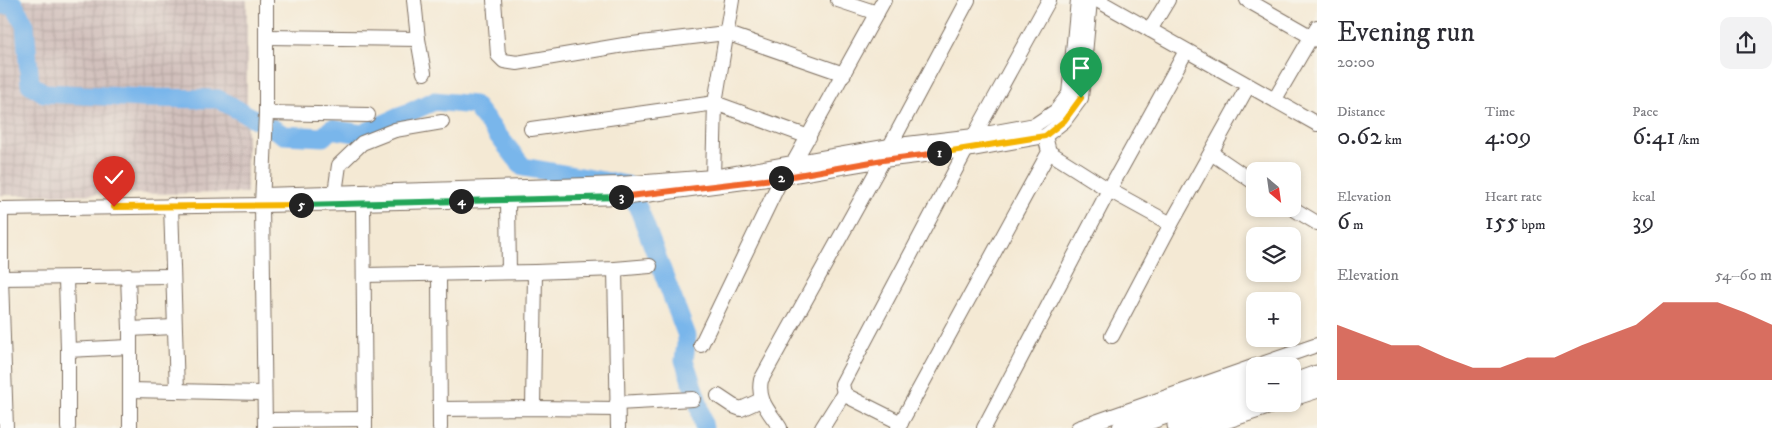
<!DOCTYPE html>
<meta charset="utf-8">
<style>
body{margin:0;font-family:"IM FELL DW Pica",serif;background:#f2f2f3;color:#2b2b33;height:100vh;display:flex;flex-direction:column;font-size:19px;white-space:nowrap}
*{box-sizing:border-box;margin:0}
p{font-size:16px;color:#7c7c81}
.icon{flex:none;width:28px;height:28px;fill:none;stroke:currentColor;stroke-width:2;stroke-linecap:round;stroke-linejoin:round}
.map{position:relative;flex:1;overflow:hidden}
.panel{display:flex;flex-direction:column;background:#fff;width:475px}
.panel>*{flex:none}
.needle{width:32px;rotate:151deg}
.buttons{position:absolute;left:1246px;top:162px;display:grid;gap:10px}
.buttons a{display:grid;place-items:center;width:55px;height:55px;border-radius:10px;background:#fff;box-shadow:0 2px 8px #0003;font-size:25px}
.pin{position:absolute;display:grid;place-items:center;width:42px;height:42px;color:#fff;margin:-51px -21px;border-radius:50% 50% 50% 0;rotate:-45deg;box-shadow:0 0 5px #0007}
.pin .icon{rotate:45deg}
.km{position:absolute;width:25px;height:25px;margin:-12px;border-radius:50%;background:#222;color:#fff;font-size:14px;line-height:25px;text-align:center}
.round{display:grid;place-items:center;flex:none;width:52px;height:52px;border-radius:10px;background:#f2f2f3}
.headline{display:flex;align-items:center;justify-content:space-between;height:85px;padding:0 20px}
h1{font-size:28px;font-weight:600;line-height:38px}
.figures{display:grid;grid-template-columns:repeat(3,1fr);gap:8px;height:85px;padding:5px 20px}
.figures div{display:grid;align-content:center}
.figures b{font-size:25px;font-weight:600}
.figures small{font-size:14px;font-weight:400}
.figures p{font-size:14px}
.chart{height:140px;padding:10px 20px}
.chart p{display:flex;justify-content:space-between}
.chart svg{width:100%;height:90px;margin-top:5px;fill:#c8321e;opacity:.7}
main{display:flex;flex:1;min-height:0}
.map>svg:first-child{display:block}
</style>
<main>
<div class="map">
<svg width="1317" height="428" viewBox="0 0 1317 428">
<defs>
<pattern id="industrial-grid" width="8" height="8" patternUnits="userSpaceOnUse" patternTransform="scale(1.25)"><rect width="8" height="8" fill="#d1c0bc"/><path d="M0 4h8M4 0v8" fill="none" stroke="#b4a5a1"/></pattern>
</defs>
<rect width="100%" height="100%" fill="#f7f3e8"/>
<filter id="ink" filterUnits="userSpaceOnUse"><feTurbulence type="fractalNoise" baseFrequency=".02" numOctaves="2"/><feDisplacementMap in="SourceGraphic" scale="10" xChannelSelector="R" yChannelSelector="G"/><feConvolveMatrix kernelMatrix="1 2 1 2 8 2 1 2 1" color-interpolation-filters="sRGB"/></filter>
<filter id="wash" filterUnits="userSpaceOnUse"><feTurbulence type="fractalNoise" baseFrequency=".0096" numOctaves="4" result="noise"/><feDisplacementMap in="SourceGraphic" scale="20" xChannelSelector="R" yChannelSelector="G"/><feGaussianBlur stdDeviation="1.12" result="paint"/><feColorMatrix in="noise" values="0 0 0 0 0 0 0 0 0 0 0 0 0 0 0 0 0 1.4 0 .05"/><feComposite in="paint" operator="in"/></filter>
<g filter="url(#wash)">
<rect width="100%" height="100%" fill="#f4e9d4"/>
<polygon fill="url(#industrial-grid)" points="0,0 247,0 247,193 0,195"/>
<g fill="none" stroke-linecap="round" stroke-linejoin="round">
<g stroke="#79b6eb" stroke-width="19">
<polyline points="0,5 14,5 25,25 30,84 44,93 142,98 218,99 257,120"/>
<polyline points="272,128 284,135 323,137 331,129 362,134 434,101 474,105 523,167 627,185 640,212 687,336 684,360 699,405 704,428"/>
</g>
</g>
</g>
<g filter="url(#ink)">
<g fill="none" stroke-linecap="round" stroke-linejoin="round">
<defs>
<g id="minor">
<polyline points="414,0 418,39 424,73"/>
<polyline points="494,0 498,55 504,61 517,63 624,45 726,33 844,74"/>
<polyline points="838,0 877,13"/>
<polyline points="1097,0 1317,124"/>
<polyline points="1247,0 1317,40"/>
<polyline points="1150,30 1168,0"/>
<polyline points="266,37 418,39"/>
<polyline points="1275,99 1317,27"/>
<polyline points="266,113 368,115"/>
<polyline points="531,129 715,103 809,137"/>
<polyline points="974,136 1049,0"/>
<polyline points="890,146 968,0"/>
<polyline points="1049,152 1109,190 1171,224"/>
<polyline points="1211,153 1255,183"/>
<polyline points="794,162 884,0"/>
<polyline points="713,177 715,103 732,0"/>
<polyline points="335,193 339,165 362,143 395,130 442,122"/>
<polyline points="263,195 620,184 713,177 890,146 974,136 1035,125 1056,111 1069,94 1078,0"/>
<polyline points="508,200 509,272"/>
<polyline points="363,203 365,428"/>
<polyline points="171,205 177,391"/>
<polyline points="1292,208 1317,223"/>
<polyline points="0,209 262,205 630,197 782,177 883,160 966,150 1045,136 1064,121 1081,98 1090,0"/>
<polyline points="1,209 1,278 6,428"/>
<polyline points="615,269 618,428"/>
<polyline points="364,275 535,272 615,269 650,266"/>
<polyline points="439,275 440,428"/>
<polyline points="128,276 130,329 130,428"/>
<polyline points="0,278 172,276"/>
<polyline points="66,278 68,350 68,428"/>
<polyline points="130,329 174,327"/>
<polyline points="1112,336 1171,224 1248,86"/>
<polyline points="701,345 782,177 782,172"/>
<polyline points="68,350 129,347"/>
<polyline points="1256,366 1317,345"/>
<polyline points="130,390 264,393"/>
<polyline points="718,396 733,406 741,409 761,400"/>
<polyline points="1292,399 1317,391"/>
<polyline points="617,403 693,399"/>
<polyline points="533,408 535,272"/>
<polyline points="440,409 533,408 617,409"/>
<polyline points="265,420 365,419"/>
<polyline points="901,423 849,397 844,393 842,384 966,150"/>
<polyline points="265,428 262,205 266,113 266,0"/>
<path d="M 780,428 C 769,411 757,401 761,380 L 883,160"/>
<polyline points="822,428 844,393"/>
<polyline points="898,428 1049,152 1045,136"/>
<polyline points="984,428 1109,190 1186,51"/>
<polyline points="1078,428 1255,366"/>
<polyline points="1206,428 1278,404"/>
</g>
<g id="highway">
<polyline points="1292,385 1317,376"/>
<polyline points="1178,425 1255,398"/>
<polyline points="1123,428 1255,382"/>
</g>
</defs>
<use href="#minor" stroke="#7c6d5e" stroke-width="16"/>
<use href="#highway" stroke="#7c6d5e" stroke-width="23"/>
<use href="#minor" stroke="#fff" stroke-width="14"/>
<use href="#highway" stroke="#fff" stroke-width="21"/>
</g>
</g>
<g fill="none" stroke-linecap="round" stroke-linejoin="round" filter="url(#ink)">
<defs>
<polyline id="split-1" points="939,153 1045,136 1064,121 1081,98"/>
<polyline id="split-2" points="781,178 883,160 939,153"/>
<polyline id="split-3" points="621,197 781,178"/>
<polyline id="split-4" points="461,201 621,197"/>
<polyline id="split-5" points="301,205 461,201"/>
<polyline id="split-6" points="114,207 301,205"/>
</defs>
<use href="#split-1" stroke="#fff" stroke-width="10"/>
<use href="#split-2" stroke="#fff" stroke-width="10"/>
<use href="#split-3" stroke="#fff" stroke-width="10"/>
<use href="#split-4" stroke="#fff" stroke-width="10"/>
<use href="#split-5" stroke="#fff" stroke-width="10"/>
<use href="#split-6" stroke="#fff" stroke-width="10"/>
<use href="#split-1" stroke="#f5b400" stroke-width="6"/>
<use href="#split-2" stroke="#f0652b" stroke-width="6"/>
<use href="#split-3" stroke="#f0652b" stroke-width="6"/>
<use href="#split-4" stroke="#22a559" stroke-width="6"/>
<use href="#split-5" stroke="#22a559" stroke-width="6"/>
<use href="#split-6" stroke="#f5b400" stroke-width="6"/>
</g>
</svg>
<div class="buttons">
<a><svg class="needle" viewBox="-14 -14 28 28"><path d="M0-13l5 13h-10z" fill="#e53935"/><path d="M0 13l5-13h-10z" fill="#7c7c81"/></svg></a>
<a><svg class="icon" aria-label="layers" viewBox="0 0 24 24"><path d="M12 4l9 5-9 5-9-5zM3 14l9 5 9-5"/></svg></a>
<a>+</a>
<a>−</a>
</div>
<div class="pin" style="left:1081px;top:98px;background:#1e9e55"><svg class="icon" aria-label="arrive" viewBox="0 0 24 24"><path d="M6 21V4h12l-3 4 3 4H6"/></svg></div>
<div class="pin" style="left:114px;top:207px;background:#d93025"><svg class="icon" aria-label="check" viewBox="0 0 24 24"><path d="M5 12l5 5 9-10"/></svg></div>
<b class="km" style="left:939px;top:153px">1</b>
<b class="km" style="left:781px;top:178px">2</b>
<b class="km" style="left:621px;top:197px">3</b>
<b class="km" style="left:461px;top:201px">4</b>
<b class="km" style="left:301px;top:205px">5</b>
</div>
<section class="panel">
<div class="headline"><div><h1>Evening run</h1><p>20:00</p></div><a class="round"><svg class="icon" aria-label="share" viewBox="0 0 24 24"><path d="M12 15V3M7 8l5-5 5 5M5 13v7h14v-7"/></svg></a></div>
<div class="figures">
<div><p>Distance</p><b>0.62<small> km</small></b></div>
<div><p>Time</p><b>4:09</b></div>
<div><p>Pace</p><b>6:41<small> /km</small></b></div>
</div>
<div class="figures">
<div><p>Elevation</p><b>6<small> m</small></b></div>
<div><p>Heart rate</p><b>155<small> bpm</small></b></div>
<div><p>kcal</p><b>39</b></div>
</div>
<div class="chart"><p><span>Elevation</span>54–60 m</p>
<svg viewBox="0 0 160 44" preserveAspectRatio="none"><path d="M0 44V17L10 22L20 27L30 27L40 33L50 38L60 38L70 33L80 33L90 27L100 22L110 17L120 6L130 6L140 6L150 11L160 17V44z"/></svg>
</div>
</section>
</main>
